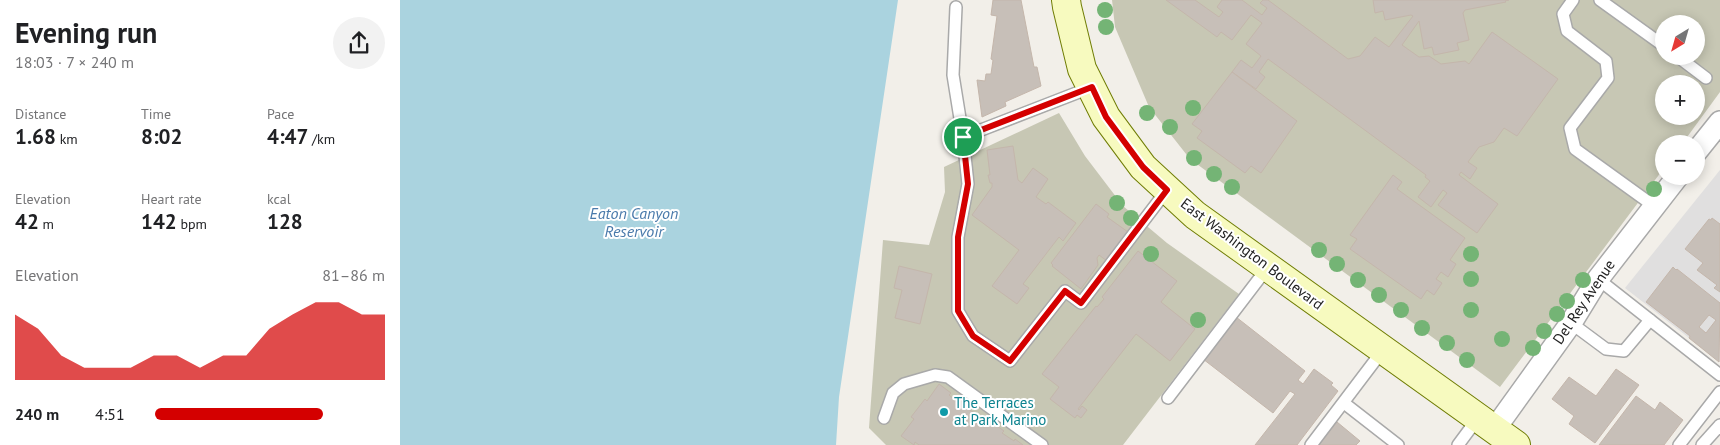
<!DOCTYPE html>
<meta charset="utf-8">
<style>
body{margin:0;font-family:"PT Sans",sans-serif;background:#f2f2f2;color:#202124;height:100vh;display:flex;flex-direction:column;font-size:19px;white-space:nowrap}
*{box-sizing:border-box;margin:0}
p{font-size:16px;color:#757577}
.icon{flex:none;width:28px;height:28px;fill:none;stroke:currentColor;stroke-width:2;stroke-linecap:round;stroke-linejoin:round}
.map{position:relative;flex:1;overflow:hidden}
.sheet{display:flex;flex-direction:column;background:#fff;width:400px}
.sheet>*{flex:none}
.needle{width:32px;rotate:217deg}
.fabs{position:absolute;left:1255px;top:15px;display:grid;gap:10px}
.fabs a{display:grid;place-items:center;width:50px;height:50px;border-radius:50%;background:#fff;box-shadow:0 2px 12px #0003;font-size:25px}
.pin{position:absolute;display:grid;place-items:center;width:42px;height:42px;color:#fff;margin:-21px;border:2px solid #fff;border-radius:50%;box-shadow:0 1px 5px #0007}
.round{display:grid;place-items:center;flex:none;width:52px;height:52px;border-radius:26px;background:#f2f2f2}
.overview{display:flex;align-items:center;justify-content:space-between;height:85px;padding:0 15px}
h1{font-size:28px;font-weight:700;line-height:38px}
.figures{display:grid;grid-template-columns:repeat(3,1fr);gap:8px;height:85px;padding:5px 15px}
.figures div{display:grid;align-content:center}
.figures b{font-size:21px;font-weight:700}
.figures small{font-size:14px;font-weight:400}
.figures p{font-size:14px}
.chart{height:140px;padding:10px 15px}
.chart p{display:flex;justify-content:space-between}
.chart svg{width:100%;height:90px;margin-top:5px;fill:#d40000;opacity:.7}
ul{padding:0 15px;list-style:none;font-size:16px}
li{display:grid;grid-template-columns:80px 60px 1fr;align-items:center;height:38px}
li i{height:12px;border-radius:6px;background:#d40000}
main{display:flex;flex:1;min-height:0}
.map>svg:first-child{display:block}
</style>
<main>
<section class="sheet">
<div class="overview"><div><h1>Evening run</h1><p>18:03 · 7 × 240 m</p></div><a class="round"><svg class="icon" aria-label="share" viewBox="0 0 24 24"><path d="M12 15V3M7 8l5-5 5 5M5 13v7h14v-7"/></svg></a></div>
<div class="figures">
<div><p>Distance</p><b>1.68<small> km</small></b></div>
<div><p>Time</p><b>8:02</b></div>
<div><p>Pace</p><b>4:47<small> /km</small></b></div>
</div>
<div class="figures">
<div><p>Elevation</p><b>42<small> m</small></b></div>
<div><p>Heart rate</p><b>142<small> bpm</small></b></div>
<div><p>kcal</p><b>128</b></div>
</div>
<div class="chart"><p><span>Elevation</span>81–86 m</p>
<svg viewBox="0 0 160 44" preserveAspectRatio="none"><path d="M0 44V12L10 19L20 32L30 38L40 38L50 38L60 32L70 32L80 38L90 32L100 32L110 19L120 12L130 6L140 6L150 12L160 12V44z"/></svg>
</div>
<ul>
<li><b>240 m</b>4:51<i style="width:73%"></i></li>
</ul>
</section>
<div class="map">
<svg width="1320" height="445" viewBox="0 0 1320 445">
<rect width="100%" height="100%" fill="#f2efe9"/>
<polygon fill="#e0dfdf" points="1320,170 1320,362 1225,288"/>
<g fill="#c7c7b4" fill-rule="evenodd">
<path d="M 712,0 L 1320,0 L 1320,92 L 1282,144 L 1264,144 L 1264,168 L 1100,387 L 790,159 L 749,107 L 715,27 ZM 1264,24 L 1296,24 L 1296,56 L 1264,56 ZM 1264,84 L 1296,84 L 1296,116 L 1264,116 Z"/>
<polygon points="659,113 685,156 723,206 767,243 839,294 723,445 486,445 469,428 483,240 529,245 545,192 544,167"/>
</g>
<polygon fill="#aad3df" points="0,0 498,0 439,397 436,445 0,445"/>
<g fill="#c7bfb8" stroke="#c4b6ab" fill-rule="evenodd">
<polygon points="593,0 621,0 634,67 637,67 641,86 605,102 606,106 582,117 577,80 585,81 586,74 591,74 593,60 591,59 597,16 591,15"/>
<polygon points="766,0 795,0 819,17 823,12 817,7 822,0 842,0 862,15 867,8 860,3 863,0 868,0 948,59 960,56 975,37 989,47 1013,16 1011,15 985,20 983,11 975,13 973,0 1109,0 1105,1 1106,2 1065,10 1063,13 1069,40 1057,43 1059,50 1034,55 1032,47 1024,49 1019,21 1002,45 1019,57 1029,56 1041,64 1065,61 1069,64 1092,32 1158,79 1117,136 1104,128 1094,142 1079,147 1068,162 1077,168 1070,179 1061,172 1059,175 1098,204 1077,233 1038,205 1047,193 1043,190 1031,207 1018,197 1030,181 1025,177 1026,175 868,59 859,72 865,77 856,89 832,72 841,60 852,68 861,56 846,44 862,23 851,15 832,40 821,32 817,37"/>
<polygon points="832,72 897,121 861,173 851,166 845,173 797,138 802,131 792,124"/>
<polygon points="613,146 618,180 622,183 633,168 648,179 636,197 646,204 648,202 676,223 663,241 659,237 623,284 629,288 617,304 592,286 619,250 572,215 592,187 592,183 590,183 588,175 590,175 587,150"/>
<polygon points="993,175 1002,182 997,189 1065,238 1050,260 1056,264 1048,277 1041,272 1036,279 1042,283 1034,295 1027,290 1021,299 950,249 957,239 950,235"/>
<polygon points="696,204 709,214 707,217 728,232 707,261 699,255 697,258 698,265 681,289 652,266 653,265 651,263"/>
<polygon points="1312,218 1320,224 1320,292 1314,288 1317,285 1297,270 1303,263 1285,249 1309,219 1311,220"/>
<polygon points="738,251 777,281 761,302 795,329 770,361 736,334 678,409 679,410 682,406 687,410 681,418 677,415 675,418 650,399 659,387 642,374 696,306 697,307 704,299 702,297"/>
<polygon points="499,266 532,274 520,324 495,318 502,290 494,288"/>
<path d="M 1273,267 L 1276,270 L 1277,269 L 1320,303 L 1319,362 L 1289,338 L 1290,336 L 1246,302 ZM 1309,315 L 1316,320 L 1306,333 L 1299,327 Z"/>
<polygon points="836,317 905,371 898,380 903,384 914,369 933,383 931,385 938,391 897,445 855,445 895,394 890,391 873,413 803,359"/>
<polygon points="1216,369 1239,385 1195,443 1169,424 1174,416 1152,399 1169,377 1196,396"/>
<polygon points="539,384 551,393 549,395 555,400 556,397 568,406 567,408 582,418 583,416 604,431 602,433 614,441 615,439 623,445 519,445 515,442 514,445 501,436 514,419 511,417 525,399 527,401"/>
<polygon points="1236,396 1255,410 1260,402 1283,420 1264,445 1199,445"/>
<polygon points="937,422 960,441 956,445 919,445"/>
</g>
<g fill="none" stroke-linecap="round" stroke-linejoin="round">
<defs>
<g id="lane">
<polyline points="1173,0 1163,14 1167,31 1206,61 1208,78 1170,128 1175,149 1254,206"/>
<polyline points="1200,0 1264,46"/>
<polyline points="556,7 553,75 563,137 568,184 558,237 558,311 573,336 610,361 665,291 681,303 767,190"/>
<polyline points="1277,56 1306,78"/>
<polyline points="563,137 692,87"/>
<polyline points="1198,279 1320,375"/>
<polyline points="1171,323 1206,349 1224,351 1250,320"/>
<polyline points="768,398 868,267"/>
<polyline points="944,403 998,445"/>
<polyline points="484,418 493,393 504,384 535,375 548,377 642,445"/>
<polyline points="911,445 983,350"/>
<polyline points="1058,445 1078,418"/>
<polyline points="1279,445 1320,392"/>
<polyline points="1302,445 1320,425"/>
</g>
<g id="street">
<polyline points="1296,152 1320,122"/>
<polyline points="1094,430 1171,323 1198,279 1278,176"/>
</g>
<polyline id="secondary" points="666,0 667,7 682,69 706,117 743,167 795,215 1116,445"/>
</defs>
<use href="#lane" stroke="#a9a9a9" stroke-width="14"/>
<use href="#street" stroke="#a9a9a9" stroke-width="24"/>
<use href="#secondary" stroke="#707d05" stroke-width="30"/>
<use href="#lane" stroke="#fff" stroke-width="11"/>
<use href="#street" stroke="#fff" stroke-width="21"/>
<use href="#secondary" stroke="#f7fabf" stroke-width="28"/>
</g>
<g fill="#74b475">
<circle cx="705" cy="10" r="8"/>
<circle cx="706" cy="27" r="8"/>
<circle cx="793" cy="108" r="8"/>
<circle cx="747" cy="113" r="8"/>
<circle cx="770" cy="127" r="8"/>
<circle cx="794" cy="158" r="8"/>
<circle cx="814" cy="174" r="8"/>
<circle cx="832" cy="187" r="8"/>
<circle cx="1254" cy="189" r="8"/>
<circle cx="717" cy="203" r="8"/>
<circle cx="731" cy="218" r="8"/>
<circle cx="919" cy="250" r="8"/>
<circle cx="751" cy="254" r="8"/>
<circle cx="1071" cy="254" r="8"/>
<circle cx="937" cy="264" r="8"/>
<circle cx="1071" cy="279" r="8"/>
<circle cx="958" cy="280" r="8"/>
<circle cx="1183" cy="280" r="8"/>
<circle cx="979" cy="295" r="8"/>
<circle cx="1167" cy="301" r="8"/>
<circle cx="1001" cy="310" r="8"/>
<circle cx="1071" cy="310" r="8"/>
<circle cx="1157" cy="314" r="8"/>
<circle cx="798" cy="320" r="8"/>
<circle cx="1022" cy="328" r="8"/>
<circle cx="1144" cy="331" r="8"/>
<circle cx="1102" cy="339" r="8"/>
<circle cx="1047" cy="343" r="8"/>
<circle cx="1133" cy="348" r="8"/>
<circle cx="1067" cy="360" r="8"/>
</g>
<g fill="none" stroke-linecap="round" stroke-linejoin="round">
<defs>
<polygon id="route" points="692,87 706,117 743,167 767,190 681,303 665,291 610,361 573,336 558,311 558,237 568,184 563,137"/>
</defs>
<use href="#route" stroke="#fff" stroke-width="10"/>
<use href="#route" stroke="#d40000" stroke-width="6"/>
</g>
<circle fill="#0f9aa8" stroke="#fff" stroke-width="2" cx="544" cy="412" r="5"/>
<g text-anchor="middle" stroke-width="4" stroke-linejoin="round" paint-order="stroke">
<g font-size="15" fill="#222" stroke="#fff">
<text transform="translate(852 254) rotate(37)" y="5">East Washington Boulevard</text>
<text transform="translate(1184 302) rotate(-56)" y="5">Del Rey Avenue</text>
</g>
<g font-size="15" fill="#0d838f" stroke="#fff" text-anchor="start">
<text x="554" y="408">The Terraces<tspan x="554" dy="17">at Park Marino</tspan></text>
</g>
<g font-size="16" font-style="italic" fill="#4a7aab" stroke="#fff">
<text x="234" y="219">Eaton Canyon<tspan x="234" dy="18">Reservoir</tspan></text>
</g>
</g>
</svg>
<div class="fabs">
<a><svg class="needle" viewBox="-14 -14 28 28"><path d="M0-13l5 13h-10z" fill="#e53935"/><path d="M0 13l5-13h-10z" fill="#757577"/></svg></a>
<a>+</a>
<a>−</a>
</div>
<div class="pin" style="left:563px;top:137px;background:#1e9e55"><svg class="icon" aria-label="arrive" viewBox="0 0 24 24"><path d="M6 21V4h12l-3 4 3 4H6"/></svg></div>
</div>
</main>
